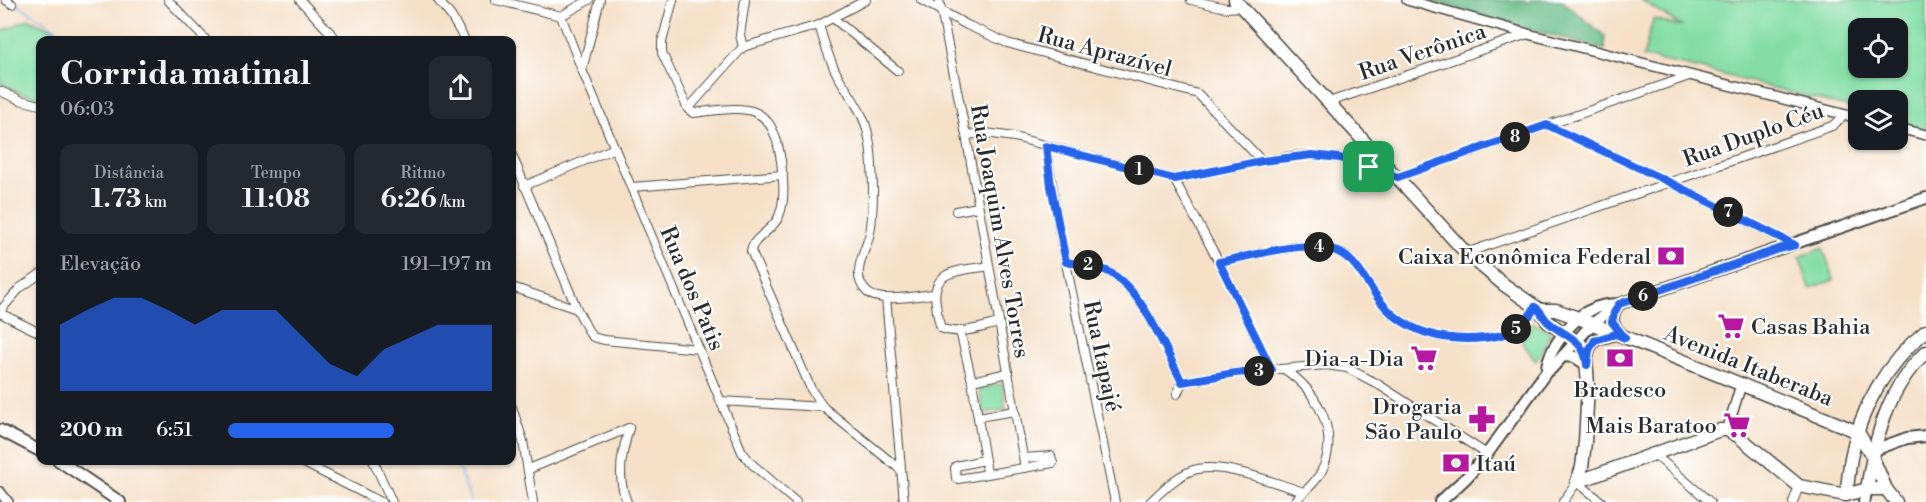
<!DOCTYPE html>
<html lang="pt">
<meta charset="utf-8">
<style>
body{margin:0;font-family:"Libre Bodoni",serif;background:#242831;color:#f1f3f6;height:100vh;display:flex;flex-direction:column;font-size:22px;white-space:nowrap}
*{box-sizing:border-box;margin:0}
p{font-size:20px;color:#9ea1a6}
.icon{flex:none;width:33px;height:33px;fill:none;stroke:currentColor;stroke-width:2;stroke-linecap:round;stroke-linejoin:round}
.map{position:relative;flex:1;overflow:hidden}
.side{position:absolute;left:36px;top:36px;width:480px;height:429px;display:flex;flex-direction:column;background:#171b24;border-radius:12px;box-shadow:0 2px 4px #0004}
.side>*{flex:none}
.fabs{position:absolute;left:1848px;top:18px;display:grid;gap:12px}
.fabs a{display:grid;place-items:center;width:60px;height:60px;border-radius:12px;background:#171b24;box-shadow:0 2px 4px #0004;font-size:30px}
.pin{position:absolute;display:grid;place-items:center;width:51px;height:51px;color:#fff;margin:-26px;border-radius:12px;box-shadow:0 3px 9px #0006}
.km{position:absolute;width:30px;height:30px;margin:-15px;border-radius:50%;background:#222;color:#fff;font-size:16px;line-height:30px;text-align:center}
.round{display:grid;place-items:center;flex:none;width:63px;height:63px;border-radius:12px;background:#242831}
.summary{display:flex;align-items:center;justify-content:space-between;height:102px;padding:0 24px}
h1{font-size:33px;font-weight:800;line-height:45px}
.metrics{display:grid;grid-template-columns:repeat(3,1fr);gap:9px;height:102px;padding:6px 24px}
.metrics div{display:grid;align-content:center;border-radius:12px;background:#242831;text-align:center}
.metrics b{font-size:26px;font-weight:800}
.metrics small{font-size:16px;font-weight:400}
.metrics p{font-size:16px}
.chart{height:168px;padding:12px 24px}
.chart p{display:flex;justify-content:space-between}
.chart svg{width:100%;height:108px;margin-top:6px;fill:#2563eb;opacity:.7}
ul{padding:0 24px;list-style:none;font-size:20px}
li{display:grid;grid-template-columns:96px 72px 1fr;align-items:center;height:45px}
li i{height:15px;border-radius:8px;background:#2563eb}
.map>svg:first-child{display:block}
</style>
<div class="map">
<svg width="1926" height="502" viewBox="0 0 1926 502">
<rect width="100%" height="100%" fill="#fff"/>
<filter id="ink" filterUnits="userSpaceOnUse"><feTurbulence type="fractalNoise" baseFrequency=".0167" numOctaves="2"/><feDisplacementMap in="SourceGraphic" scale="12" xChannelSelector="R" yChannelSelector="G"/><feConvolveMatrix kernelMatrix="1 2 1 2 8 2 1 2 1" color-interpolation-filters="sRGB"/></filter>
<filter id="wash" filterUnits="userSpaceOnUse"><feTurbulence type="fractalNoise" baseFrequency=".008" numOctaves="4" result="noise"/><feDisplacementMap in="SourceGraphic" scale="24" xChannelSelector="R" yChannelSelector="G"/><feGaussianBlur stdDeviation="1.35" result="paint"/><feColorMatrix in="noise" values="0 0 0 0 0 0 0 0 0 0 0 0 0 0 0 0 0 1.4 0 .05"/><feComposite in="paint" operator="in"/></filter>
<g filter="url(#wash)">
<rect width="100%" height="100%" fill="#f6e0c7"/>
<g fill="#84dea4" stroke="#588468" stroke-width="1.5" fill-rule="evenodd">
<path d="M 1641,0 L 1926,0 L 1926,130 L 1898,122 L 1898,100 L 1858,100 L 1858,110 L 1697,68 L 1643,57 L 1653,19 L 1683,27 ZM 1858,28 L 1898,28 L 1898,68 L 1858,68 Z"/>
<polygon points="29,19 57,31 70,40 40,40 40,98 18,92 0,83 0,32"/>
<polygon points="1823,248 1834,280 1810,288 1799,257"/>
<polygon points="1533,323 1551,333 1536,361 1522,342"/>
<polygon points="1002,384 1006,410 983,413 979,388"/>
</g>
<polygon fill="#6bbd8a" stroke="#4b745a" stroke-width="1.5" points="1424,0 1525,0 1528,3 1531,0 1561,0 1605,36 1605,50"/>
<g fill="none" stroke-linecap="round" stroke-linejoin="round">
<g stroke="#79b6eb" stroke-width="2">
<polyline points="15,3 44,21 71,40"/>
<polyline points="456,460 471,502"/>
</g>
</g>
</g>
<g filter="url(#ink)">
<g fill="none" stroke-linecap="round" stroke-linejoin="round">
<defs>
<g id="minor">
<polyline points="6,0 12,4"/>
<polyline points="168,0 206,40"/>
<polyline points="300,0 337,40"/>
<polyline points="438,0 451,16 465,40"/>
<polyline points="496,0 561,16"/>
<polyline points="600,0 582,70 742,452 752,464 796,502"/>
<path d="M 673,0 L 662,42 L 662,53 L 688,109 L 693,113 C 745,107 772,99 781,161 C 783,179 786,199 779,216 C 774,230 753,237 751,251 L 811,389 L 823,407 L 901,470"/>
<polyline points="921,0 967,25 1007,43 1198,94 1262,161"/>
<polyline points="939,0 966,135 1025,468"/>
<polyline points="1191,0 1226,8 1242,7"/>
<polyline points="561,16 582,70"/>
<polyline points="561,16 589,0"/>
<polyline points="833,18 898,71"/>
<path d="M 819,25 C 824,42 829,60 838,76 C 847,91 859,106 865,123 C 872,143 872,166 873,187 C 873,203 873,221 869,237 C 864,254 850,276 867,292 C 879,304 919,295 934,294"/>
<polyline points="743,47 819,25 866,0"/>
<polyline points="743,47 740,35 745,0"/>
<polyline points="0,91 20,100 40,105"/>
<polyline points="1329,102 1528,34"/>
<polyline points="688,109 743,47"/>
<polyline points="1547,125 1671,183 1794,245"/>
<polyline points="966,135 986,133 1014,137 1174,179 1262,161 1293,156 1312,155 1340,158 1398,177 1689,76"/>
<polyline points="1046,146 1059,229 1115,502"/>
<polyline points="512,155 577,309 590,334 593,337 604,340 699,349"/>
<polyline points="1174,179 1219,262 1272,371"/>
<polyline points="524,186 615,148"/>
<polyline points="632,187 783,175"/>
<polyline points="956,211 978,207"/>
<polyline points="1466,253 1832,126 1845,115"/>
<path d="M 1066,262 C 1079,264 1094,265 1107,271 C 1143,289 1164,348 1182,382 L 1177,394"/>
<path d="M 1219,262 C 1247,257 1302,241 1328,248 C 1356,255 1364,281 1381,302 C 1406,333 1445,342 1484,338 C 1508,336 1523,329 1535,307"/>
<path d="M 989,266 C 962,271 930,268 936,304 C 937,312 938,320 941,328 C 958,336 982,327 999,323"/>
<polyline points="512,287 577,309"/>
<polyline points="886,298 904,502"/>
<polyline points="0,311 20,288 40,274"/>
<polyline points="0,313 40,333"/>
<polyline points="960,331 972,381 987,473"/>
<path d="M 1284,369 C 1316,390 1338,429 1324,466 C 1318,481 1305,491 1294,502"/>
<polyline points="972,381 1008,373"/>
<polyline points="1182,382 1235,373 1326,365 1347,368 1376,383 1487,454"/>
<polyline points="721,401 823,407"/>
<polyline points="512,407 523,441 533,502"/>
<polyline points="978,417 1015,411"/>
<polyline points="1654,454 1710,502"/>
<polyline points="298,460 381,502"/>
<polyline points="373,460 392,502"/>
<polyline points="984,460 956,466 955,468 956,478 958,479 1053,463 1051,456 1024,458"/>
<polyline points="529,469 629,428"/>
<path d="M 627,502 C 616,476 622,454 629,428"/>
<path d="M 1150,502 C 1162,491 1175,477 1191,471 C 1219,460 1274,483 1304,492"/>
<polyline points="1563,502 1577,482 1602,502"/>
<polyline points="1793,502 1799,486"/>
</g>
<g id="tertiary">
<polyline points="1407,0 1528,34 1858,118"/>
<polyline points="1898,128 1926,135"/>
<polyline points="1727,430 1741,385"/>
<polyline points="0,492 8,502"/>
</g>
<g id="secondary">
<path d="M 1617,307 C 1609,319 1613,327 1624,337"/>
<polyline points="1563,356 1575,357 1587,365"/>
<polyline points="1587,360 1589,349 1595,340 1616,334"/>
<path d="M 1547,371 C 1546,352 1573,317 1591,310 C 1600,305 1609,304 1619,304"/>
<polyline points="0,430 40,451"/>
<polyline points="1874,450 1907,438 1926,436"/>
<polyline points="58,460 120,502"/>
<polyline points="1440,502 1467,477 1487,454 1547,371 1551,369 1592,324 1619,304 1926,198"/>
<polyline points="1864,502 1867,489"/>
</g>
<g id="primary">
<polyline points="1235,0 1466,253 1503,284 1540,310 1548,322 1581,345 1584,350 1586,357 1588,386 1585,442 1582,467 1577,482"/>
<polyline points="1540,310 1556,310 1578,318 1858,432 1872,456 1886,489 1896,502"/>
<polyline points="1577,482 1720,430 1727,430 1738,436 1799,486 1846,495 1867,489 1886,489"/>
<path d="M 1867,489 C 1875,439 1887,388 1926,352"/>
<path d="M 1846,495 C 1848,482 1849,470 1851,458 C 1860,408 1887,362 1926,331"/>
</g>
</defs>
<use href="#minor" stroke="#494642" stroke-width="10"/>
<use href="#tertiary" stroke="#494642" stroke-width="12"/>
<use href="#secondary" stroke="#494642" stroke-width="14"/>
<use href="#primary" stroke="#494642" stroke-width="15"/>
<use href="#minor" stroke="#fff" stroke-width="8"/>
<use href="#tertiary" stroke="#fff" stroke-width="9"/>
<use href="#secondary" stroke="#fff" stroke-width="10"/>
<use href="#primary" stroke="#fff" stroke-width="12"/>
</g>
</g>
<g fill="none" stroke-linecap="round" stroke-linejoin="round" filter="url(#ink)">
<defs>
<path id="route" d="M 1547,125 L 1671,183 L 1795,245 L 1779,249 L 1619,304 L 1614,313 L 1612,322 L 1625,338 L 1616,334 L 1595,340 L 1589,350 L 1587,365 C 1585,338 1564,337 1547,321 C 1542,316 1541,310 1535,307 C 1523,329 1508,336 1484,338 C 1445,342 1406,333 1381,302 C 1364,281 1356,255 1328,248 C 1301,241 1248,257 1219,262 L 1272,370 L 1235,373 L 1182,382 C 1164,348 1143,289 1107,271 C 1094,265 1079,264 1066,262 L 1051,186 L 1046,146 L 1174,179 L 1262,161 L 1312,155 L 1340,158 L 1398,177 Z"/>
</defs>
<use href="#route" stroke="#fff" stroke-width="12"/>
<use href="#route" stroke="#2563eb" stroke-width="8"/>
</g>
<defs>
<symbol id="bank-bare" viewBox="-9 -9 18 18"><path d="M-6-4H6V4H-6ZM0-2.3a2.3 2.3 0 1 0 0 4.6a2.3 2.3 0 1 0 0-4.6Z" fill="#b5179e" stroke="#fff" stroke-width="2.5" paint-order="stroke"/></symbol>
<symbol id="supermarket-bare" viewBox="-9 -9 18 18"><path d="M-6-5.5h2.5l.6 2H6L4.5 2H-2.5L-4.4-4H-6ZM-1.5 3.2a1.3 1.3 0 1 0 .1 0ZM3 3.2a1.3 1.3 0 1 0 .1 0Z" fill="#b5179e" stroke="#fff" stroke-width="2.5" paint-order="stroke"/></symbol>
<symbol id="pharmacy-bare" viewBox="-9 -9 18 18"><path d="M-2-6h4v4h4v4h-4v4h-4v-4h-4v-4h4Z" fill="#b5179e" stroke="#fff" stroke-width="2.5" paint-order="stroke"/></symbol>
</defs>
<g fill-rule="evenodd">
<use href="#bank-bare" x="1652" y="237" width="38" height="38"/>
<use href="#supermarket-bare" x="1712" y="307" width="38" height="38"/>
<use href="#supermarket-bare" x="1405" y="339" width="38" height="38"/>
<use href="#bank-bare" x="1601" y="339" width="38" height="38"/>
<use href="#pharmacy-bare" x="1463" y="400" width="38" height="38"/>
<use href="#supermarket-bare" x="1718" y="406" width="38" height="38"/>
<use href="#bank-bare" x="1437" y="444" width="38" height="38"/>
</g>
<g text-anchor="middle" stroke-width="4.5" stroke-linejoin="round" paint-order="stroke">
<g font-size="22" fill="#2b2b2b" stroke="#fff">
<text transform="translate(1105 51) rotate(15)" y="8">Rua Aprazível</text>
<text transform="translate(1422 51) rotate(-19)" y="8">Rua Verônica</text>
<text transform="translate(1753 134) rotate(-20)" y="8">Rua Duplo Céu</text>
<text transform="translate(1001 231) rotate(80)" y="8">Rua Joaquim Alves Torres</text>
<text transform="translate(693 288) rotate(67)" y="8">Rua dos Patis</text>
<text transform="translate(1103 356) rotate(78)" y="8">Rua Itapajé</text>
<text transform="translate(1749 365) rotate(22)" y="8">Avenida Itaberaba</text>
</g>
<g font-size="22" fill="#2b2b2b" stroke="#fff" text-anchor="end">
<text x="1651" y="264">Caixa Econômica Federal</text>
<text x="1751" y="334" text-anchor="start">Casas Bahia</text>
<text x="1404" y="366">Dia-a-Dia</text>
<text x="1620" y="397" text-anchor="middle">Bradesco</text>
<text x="1462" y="414">Drogaria<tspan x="1462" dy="25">São Paulo</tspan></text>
<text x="1717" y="433">Mais Baratoo</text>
<text x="1476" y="471" text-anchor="start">Itaú</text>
</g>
</g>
</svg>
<div class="fabs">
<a><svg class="icon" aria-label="locate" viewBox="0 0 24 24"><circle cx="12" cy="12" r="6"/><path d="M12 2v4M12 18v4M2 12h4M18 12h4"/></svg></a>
<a><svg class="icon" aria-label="layers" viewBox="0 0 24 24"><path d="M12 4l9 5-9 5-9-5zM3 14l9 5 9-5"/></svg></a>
</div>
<div class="pin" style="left:1369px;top:167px;background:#1e9e55"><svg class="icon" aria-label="arrive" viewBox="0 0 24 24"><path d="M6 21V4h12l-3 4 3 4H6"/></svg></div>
<b class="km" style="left:1139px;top:170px">1</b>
<b class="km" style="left:1088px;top:265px">2</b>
<b class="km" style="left:1259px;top:371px">3</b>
<b class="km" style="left:1319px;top:247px">4</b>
<b class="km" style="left:1516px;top:329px">5</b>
<b class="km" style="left:1643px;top:296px">6</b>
<b class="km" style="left:1728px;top:212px">7</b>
<b class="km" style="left:1515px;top:137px">8</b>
<section class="side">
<div class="summary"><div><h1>Corrida matinal</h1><p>06:03</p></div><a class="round"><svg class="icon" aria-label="share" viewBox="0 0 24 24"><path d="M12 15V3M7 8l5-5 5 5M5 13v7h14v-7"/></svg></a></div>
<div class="metrics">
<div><p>Distância</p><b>1.73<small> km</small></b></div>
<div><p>Tempo</p><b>11:08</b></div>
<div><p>Ritmo</p><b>6:26<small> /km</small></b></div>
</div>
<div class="chart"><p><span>Elevação</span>191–197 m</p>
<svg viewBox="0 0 160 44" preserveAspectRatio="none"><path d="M0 44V17L10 11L20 6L30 6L40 11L50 17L60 11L70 11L80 11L90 22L100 33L110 38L120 27L130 22L140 17L150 17L160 17V44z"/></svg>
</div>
<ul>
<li><b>200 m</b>6:51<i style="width:63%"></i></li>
</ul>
</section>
</div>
